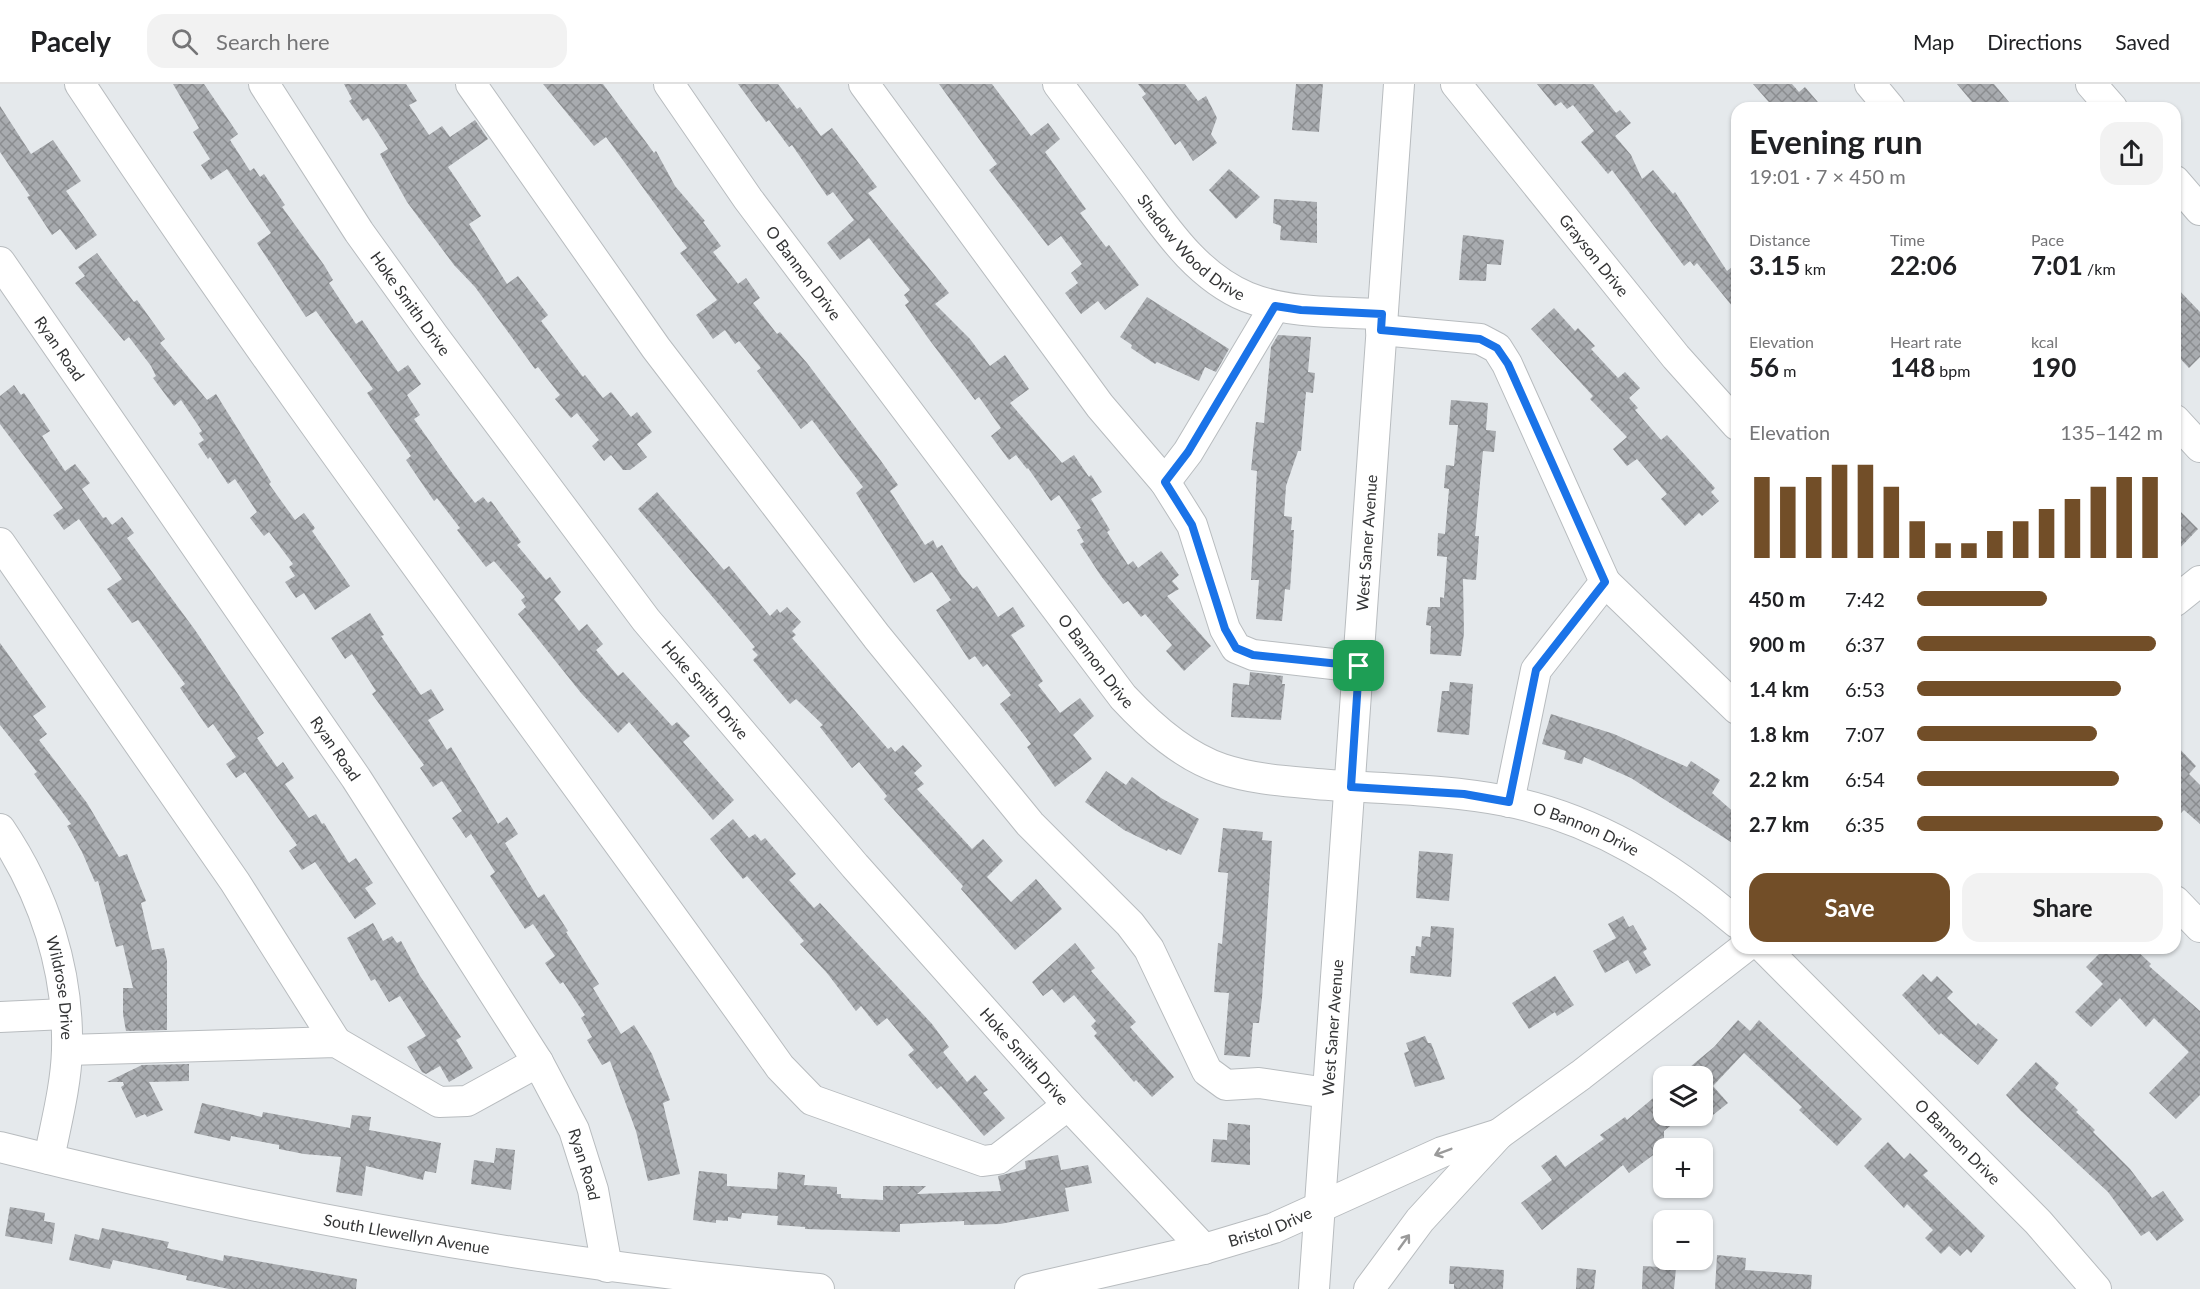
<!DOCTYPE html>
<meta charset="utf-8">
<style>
body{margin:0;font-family:Lato,sans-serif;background:#f2f2f2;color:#202124;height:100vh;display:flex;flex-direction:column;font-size:22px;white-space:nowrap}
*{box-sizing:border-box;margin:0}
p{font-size:20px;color:#757577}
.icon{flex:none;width:33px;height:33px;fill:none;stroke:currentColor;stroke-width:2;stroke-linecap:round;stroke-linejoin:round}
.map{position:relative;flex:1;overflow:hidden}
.panel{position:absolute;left:1731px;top:18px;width:450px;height:852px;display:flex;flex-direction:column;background:#fff;border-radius:18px;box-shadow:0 2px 4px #0004}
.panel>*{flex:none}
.tools{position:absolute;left:1653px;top:982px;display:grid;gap:12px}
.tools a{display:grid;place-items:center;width:60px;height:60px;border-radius:12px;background:#fff;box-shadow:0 2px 4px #0004;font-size:30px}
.pin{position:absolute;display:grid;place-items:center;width:51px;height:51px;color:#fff;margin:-26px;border-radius:12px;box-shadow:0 3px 9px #0006}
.round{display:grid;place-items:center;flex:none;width:63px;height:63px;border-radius:18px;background:#f2f2f2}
.headline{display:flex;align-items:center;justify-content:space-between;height:102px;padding:0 18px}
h1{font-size:33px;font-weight:700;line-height:45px}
.stats{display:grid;grid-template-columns:repeat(3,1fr);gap:9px;height:102px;padding:6px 18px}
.stats div{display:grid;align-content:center}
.stats b{font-size:26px;font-weight:700}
.stats small{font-size:16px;font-weight:400}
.stats p{font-size:16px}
.chart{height:168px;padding:12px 18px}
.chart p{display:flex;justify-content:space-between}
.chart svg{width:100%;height:108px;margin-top:6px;stroke:#724e28;stroke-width:6}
.primary-button{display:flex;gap:12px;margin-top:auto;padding:12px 18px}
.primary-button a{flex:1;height:69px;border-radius:18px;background:#724e28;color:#fff;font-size:24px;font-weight:700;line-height:69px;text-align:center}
.primary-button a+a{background:#f2f2f2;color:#202124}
ul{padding:0 18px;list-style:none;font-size:20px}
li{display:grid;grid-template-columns:96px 72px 1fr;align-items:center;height:45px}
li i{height:15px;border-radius:8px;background:#724e28}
header{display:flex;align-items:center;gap:36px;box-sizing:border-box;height:84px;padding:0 30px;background:#fff;border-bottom:2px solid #e0e0e0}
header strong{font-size:28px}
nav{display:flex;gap:33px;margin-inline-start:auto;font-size:21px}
.search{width:420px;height:54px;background:#f2f2f2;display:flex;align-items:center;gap:15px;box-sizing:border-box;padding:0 21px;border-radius:18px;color:#757577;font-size:22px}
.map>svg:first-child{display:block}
</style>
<header>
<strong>Pacely</strong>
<div class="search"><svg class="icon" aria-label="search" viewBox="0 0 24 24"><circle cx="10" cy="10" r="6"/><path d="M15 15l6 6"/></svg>Search here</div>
<nav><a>Map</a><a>Directions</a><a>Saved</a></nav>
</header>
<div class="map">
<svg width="2200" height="1205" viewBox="0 0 2200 1205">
<defs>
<pattern id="building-cross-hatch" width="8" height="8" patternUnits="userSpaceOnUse" patternTransform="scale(1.5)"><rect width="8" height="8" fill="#a8abaf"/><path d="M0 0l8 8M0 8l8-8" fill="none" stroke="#8a8c8f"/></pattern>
</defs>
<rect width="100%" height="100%" fill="#e5e9ec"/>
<g fill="url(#building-cross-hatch)">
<polygon points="173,0 204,0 238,50 230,56 250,87 254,84 260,93 264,90 285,121 282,123 324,181 333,196 329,199 356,240 362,236 398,288 408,281 421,300 407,311 420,331 414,335 455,393 475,419 483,413 488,419 491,417 521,458 517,461 546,496 550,493 561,508 554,515 579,547 587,540 603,560 596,566 618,592 623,588 672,642 677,638 690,652 683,658 734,716 713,736 629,638 618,649 581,609 518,530 526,523 521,516 525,513 494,477 486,483 457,446 460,444 437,414 434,417 406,376 411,372 367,309 373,305 316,227 306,233 257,159 271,149 227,85 211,96 201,81 210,75 193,48 199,44"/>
<polygon points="344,0 406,0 417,17 409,21 429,51 442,42 450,53 475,36 488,55 448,83 481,132 469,140 507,200 518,192 548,231 541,237 583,293 585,291 603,314 611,308 631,333 637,328 652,348 637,360 647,373 630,386 623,386 611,371 604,377 592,362 599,356 577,329 571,334 555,315 560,311 538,283 535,285 475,203 454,181 407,118 380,70 388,65 368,34 363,37 349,17 352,15"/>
<polygon points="543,0 603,0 654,69 656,67 675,102 705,137 703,138 721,162 713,168 738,200 746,194 760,214 753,219 777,250 780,248 807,279 881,377 898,401 890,407 925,461 933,456 937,464 942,461 961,491 973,505 977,502 998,533 1013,523 1025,542 1011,551 1043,597 1038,601 1060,629 1080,614 1094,632 1073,651 1092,675 1055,703 1027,663 1031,660 1000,620 1011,611 987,580 983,583 975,572 969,576 936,526 951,516 932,488 914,499 856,409 863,403 812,336 801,345 757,287 761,284 739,257 735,260 725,246 713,255 696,231 717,216 680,169 687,164 606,53 594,62"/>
<polygon points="738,0 778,0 797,25 800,23 821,52 832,44 877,103 868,109 949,209 935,220 970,255 990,282 1005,271 1029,305 1010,319 1062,379 1074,371 1089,393 1091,391 1102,408 1091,415 1110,446 1107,448 1128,481 1133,477 1138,484 1161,467 1179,491 1172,497 1179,505 1167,512 1211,562 1184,587 1166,567 1172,561 1145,530 1141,533 1128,517 1123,520 1101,492 1080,460 1084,458 1077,446 1081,444 1059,411 1051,417 1028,384 1027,385 1016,371 1009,376 991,352 1001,344 979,313 975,316 928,254 905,221 909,218 904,211 910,206 869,154 840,176 827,159 854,136 833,108 827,112 792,61 789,63 769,36 766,38"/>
<polygon points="939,0 992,0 1031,52 1048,39 1060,55 1045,68 1086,125 1080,129 1106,163 1109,161 1139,201 1105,226 1098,217 1081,230 1065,209 1078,199 1071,189 1082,180 1061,152 1048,162 1027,135 989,86 997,80"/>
<polygon points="1138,0 1185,0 1198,17 1206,12 1217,34 1211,50 1217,59 1193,77 1180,57 1175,61 1142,13 1146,10"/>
<polygon points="1296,0 1323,0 1319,48 1292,46"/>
<polygon points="1537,0 1593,0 1616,29 1620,26 1631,39 1615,52 1631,71 1642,95 1653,86 1673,110 1675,108 1727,187 1737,179 1737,228 1697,179 1694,182 1690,177 1684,182 1612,86 1608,90 1581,58 1594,47 1573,21 1567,25 1561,18 1555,22"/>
<polygon points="1753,0 1792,0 1799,8 1805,3 1823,24 1774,24"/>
<polygon points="1957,0 1994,0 2014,24 1977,24"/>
<polygon points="0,22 31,70 53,56 81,97 66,107 97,151 76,166 60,145 52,151 27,113 30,112 0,68"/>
<polygon points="1229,85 1260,113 1236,135 1209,106"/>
<polygon points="1274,115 1317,118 1317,159 1280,156 1281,142 1273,139"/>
<polygon points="1463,151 1504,156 1501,181 1487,180 1486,197 1459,196"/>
<polygon points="97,169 134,218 137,216 165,255 160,259 207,316 216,310 271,398 269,400 295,436 304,429 315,444 312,447 350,502 315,526 304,509 296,514 285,498 295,492 289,483 293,480 269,448 264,452 250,434 257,428 235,395 228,400 210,373 208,375 198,360 204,356 199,349 202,347 181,316 174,322 153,294 156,292 151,282 129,253 124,257 75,199 85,192 78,183"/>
<polygon points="2175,202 2200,228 2200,273 2189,284 2175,269"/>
<polygon points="1147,213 1229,265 1216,288 1205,283 1199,297 1157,278 1155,280 1131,264 1132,261 1120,253"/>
<polygon points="1554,224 1575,247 1578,244 1595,262 1591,265 1618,294 1625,288 1640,304 1629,314 1638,324 1635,326 1661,356 1667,351 1715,404 1711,408 1719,417 1702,432 1699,429 1685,442 1661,415 1667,410 1637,375 1627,382 1613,365 1627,353 1590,315 1593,312 1531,245"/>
<polygon points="1278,251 1311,253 1308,288 1315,289 1313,309 1306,308 1301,367 1298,367 1286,402 1284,432 1292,433 1291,446 1294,446 1290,506 1285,505 1282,537 1256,535 1259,496 1251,496 1257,387 1251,386 1256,338 1264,339 1271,263"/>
<polygon points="14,301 21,311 24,309 50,347 42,352 65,387 75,380 90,399 82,405 103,434 106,433 112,441 122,433 134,449 127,454 195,546 264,649 257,654 277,683 283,678 294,694 285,700 309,734 316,730 322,740 324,739 349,779 356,774 373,799 365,804 376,820 355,835 315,778 302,786 289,767 297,761 245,688 236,694 226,680 236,673 213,640 208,644 180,604 185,600 138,536 132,539 107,505 122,495 79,435 64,446 53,431 63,424 0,340 0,312"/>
<polygon points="1451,316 1488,319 1486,346 1496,347 1494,368 1483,367 1475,452 1479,452 1476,496 1463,495 1464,549 1461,572 1430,570 1431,542 1426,541 1428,523 1440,523 1440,513 1444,514 1447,473 1437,472 1438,449 1445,450 1449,405 1444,404 1446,381 1454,382 1458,341 1449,341"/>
<polygon points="657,408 724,486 729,482 770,532 777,525 780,529 787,523 801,538 792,547 796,551 792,554 888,665 891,663 895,668 903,661 922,682 914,689 924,700 917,705 972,765 983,755 1003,777 987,793 1011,818 1036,795 1062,825 1015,866 961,805 963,802 884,715 887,712 859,678 852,684 820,643 823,641 796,615 790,620 753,576 758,571 752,565 755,563 638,425"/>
<polygon points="2175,422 2198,445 2175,469"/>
<polygon points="370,529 384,551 381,552 421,611 431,605 444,626 428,636 447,666 451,663 498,740 507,733 518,750 505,759 538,814 544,810 568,847 566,848 599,900 593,904 621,950 634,941 652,970 670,1016 663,1019 680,1090 648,1097 636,1047 610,977 602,981 587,956 592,953 581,934 585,931 563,898 560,900 545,879 555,872 533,840 525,845 490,792 495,788 471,750 466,754 452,734 462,727 442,697 433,703 420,684 424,681 372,610 376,607 352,570 345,575 331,554"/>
<polygon points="0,559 46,623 33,632 47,650 39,656 87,719 119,773 127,770 146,817 141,819 152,866 164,864 167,877 167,946 126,947 123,930 123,904 133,904 123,861 116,863 98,797 95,798 82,768 67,742 71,740 34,690 37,688 24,671 0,641"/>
<polygon points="1250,588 1283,592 1282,600 1285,600 1281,636 1231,633 1233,599 1249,601"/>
<polygon points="1450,598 1473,600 1469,651 1437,648 1442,607 1449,607"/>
<polygon points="1551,630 1614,650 1687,683 1691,677 1720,696 1712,709 1737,731 1737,762 1631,694 1584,673 1582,680 1564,675 1566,667 1542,660"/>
<polygon points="2175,660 2196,682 2189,690 2200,701 2200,740 2184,726 2175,735"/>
<polygon points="1106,687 1126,701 1132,693 1161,714 1199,735 1181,771 1168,765 1167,767 1124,746 1085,718"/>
<polygon points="733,735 749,754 755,750 761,757 765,754 796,790 789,796 814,824 820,819 932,940 949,963 943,968 967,998 975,991 988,1006 983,1009 1005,1034 984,1052 941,1002 937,1005 908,971 914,966 887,934 877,942 861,922 856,927 827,889 800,860 804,857 747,792 743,795 710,755"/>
<polygon points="1223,744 1263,748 1262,756 1272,757 1262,914 1259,939 1253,939 1250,973 1224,971 1229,909 1214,908 1218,859 1222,860 1228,789 1218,788"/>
<polygon points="1419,767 1453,770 1449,817 1416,814"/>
<polygon points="1623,832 1629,843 1633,841 1647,865 1643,868 1651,881 1636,890 1628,876 1605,889 1593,867 1616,854 1608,840"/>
<polygon points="373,839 383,857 392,852 397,859 401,857 420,892 461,953 456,956 473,984 449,998 440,982 426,990 422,988 407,963 426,952 400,912 389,918 375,895 371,897 347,854"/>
<polygon points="1431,842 1454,844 1451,893 1410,889 1411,872 1415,872 1416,862 1421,863 1422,852 1430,853"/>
<polygon points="1075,859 1095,884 1091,887 1136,938 1130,943 1174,993 1152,1013 1136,996 1134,998 1094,952 1097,949 1091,942 1096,937 1074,911 1064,919 1052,905 1043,912 1032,898"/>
<polygon points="2105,864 2134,864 2151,880 2149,882 2200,927 2200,1011 2176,1035 2149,1009 2189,968 2154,934 2146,943 2120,914 2091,943 2075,928 2103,900 2086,883"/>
<polygon points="1923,890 1931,898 1937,892 1953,908 1947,914 1976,942 1978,939 1998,956 1978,981 1941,949 1939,951 1902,911"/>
<polygon points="1555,892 1574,921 1557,932 1555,928 1529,945 1512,919"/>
<polygon points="1738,936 1750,947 1759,936 1862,1035 1837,1062 1799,1026 1802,1023 1744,969 1713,1002 1728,1019 1713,1031 1710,1028 1702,1034 1702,993 1678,993 1714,963"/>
<polygon points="1425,952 1428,959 1431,959 1445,995 1415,1003 1404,969 1409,967 1406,959"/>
<polygon points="2036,978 2059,999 2055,1004 2078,1026 2076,1028 2095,1046 2093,1048 2130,1085 2152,1114 2163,1107 2184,1136 2157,1157 2149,1147 2141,1152 2108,1108 2020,1026 2006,1011"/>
<polygon points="189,980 189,997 149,998 163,1026 147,1033 145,1030 136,1034 121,1003 124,1001 123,998 107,998 142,981"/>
<polygon points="1664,1005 1664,1032 1682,1032 1664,1047 1664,1063 1629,1089 1623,1081 1542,1146 1521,1119 1552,1096 1541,1082 1556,1071 1565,1083 1604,1055 1600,1051 1625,1033 1627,1036"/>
<polygon points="202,1019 262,1033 263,1028 350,1044 352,1031 371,1033 369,1046 441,1059 436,1089 425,1087 423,1096 366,1082 362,1112 336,1108 341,1073 304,1070 279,1065 279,1061 231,1052 230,1057 194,1049"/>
<polygon points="1228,1039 1250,1041 1250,1081 1211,1078 1213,1055 1227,1056"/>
<polygon points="1888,1058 1904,1075 1910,1069 1928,1087 1923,1091 1985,1152 1971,1169 1967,1165 1960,1172 1949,1162 1941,1170 1925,1154 1933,1146 1907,1120 1904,1124 1864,1082"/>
<polygon points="496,1064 515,1066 511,1106 471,1100 474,1076 494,1079"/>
<polygon points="1058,1071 1061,1086 1088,1081 1092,1099 1065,1104 1069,1127 1000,1140 964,1141 964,1137 900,1140 900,1148 805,1145 805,1143 777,1141 778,1132 742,1129 741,1135 728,1133 728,1137 716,1136 716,1139 693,1136 699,1087 727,1090 727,1102 777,1105 778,1088 805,1091 804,1101 837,1103 837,1110 841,1110 841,1114 883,1116 883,1102 926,1102 917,1110 1001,1107 998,1092 1026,1085 1025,1077"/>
<polygon points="10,1123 45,1129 44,1137 55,1139 52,1160 5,1152"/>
<polygon points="102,1144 169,1158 167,1164 223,1177 224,1171 357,1195 356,1205 229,1205 186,1196 187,1192 113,1176 110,1185 69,1176 75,1150 99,1156"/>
<polygon points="1717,1171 1746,1174 1745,1186 1812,1191 1811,1205 1715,1205"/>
<polygon points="1450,1182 1504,1186 1503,1205 1454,1205 1454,1200 1449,1200"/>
<polygon points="1643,1182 1676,1184 1674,1205 1642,1205"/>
<polygon points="1577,1184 1596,1186 1594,1205 1576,1205"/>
</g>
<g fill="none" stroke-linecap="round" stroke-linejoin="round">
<defs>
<g id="minor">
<path d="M 80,0 C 302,336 547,655 780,983 L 812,1016 L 983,1077 L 998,1075 L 1068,1021"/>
<path id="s1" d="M 264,0 L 359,148 L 433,251 L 646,536 L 855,782 L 1068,1021 L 1204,1165"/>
<polyline points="471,0 656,264 877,553 1030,740 1130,840 1149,865 1207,987 1226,1001 1259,999 1327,1009"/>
<path id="s2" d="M 669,0 L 748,115 L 1123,613 C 1150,642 1183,672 1222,685 C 1252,695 1284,697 1316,700 C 1379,705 1444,705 1506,717 C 1594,734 1671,782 1737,839"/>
<polyline points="864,0 1100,322 1165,398 1192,441 1225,545 1236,564 1253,571 1359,583"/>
<path id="s3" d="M 1058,0 C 1082,32 1105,63 1129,95 C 1162,139 1194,191 1247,213 C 1289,230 1337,228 1382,230"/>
<path id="s4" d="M 1456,0 L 1676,273 L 1737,341"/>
<polyline points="1870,0 1890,24"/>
<polyline points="2091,0 2112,24"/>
<polyline points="2175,97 2200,126"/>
<path id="s5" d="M 0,178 L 356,694 L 538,978 L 574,1046 L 593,1106 L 607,1183"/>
<polyline points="1381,246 1480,255 1497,264 1507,280 1605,498 1536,586 1509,718"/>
<polyline points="2175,336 2200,363"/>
<polyline points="1165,398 1188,368 1275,222"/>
<polyline points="0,459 235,798 336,958"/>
<polyline points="1605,498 1737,625"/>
<polyline points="2175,517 2200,497"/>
<path id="s6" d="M 0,745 C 44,810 69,886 67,966 C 66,1002 56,1039 49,1075"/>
<polyline points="2175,817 2200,843"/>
<path id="s7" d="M 1764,864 L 2038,1138 L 2096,1205"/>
<polyline points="0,933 65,930"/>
<polyline points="67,966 336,958 439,1018 467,1017 538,978"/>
<path id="s8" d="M 0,1063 C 268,1131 543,1181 819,1205"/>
<path id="s9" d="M 1030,1205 L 1204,1165 L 1274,1144 L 1442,1068 L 1499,1050"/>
<path id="s10" d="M 1314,1205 L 1399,0"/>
<polyline points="1369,1205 1420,1136 1499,1050 1581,991 1744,864"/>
</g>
</defs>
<use href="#minor" stroke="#b8bcbf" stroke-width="32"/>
<use href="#minor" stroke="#fff" stroke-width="30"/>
</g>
<defs><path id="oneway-shaft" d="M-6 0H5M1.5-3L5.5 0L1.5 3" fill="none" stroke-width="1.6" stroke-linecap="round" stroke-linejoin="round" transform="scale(1.5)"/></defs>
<g stroke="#9a9a9a">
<use href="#oneway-shaft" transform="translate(1443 1068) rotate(159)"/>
<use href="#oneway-shaft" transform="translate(1404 1158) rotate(-54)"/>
</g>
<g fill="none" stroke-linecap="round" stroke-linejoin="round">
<defs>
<polygon id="route" points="1275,222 1301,226 1382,230 1381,246 1480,255 1497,264 1508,280 1605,498 1536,586 1509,718 1464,710 1351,703 1359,582 1253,571 1236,564 1225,545 1192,441 1165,398 1188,368"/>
</defs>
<use href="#route" stroke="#fff" stroke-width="12"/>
<use href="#route" stroke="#1a73e8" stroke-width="8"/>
</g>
<g text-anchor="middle" stroke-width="6" stroke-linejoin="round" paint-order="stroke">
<g font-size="16" fill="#343536" stroke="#fff">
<text dy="6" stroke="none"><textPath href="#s3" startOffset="212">Shadow Wood Drive</textPath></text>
<text dy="6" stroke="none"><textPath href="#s4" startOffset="220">Grayson Drive</textPath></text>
<text dy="6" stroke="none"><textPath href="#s2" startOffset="232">O Bannon Drive</textPath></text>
<text dy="6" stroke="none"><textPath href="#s1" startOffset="264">Hoke Smith Drive</textPath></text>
<text dy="6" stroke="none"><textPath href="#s5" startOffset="105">Ryan Road</textPath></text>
<text dy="6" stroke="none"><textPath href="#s10" startOffset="748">West Saner Avenue</textPath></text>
<text dy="6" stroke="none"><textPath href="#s2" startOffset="718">O Bannon Drive</textPath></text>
<text dy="6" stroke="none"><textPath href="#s1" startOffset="750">Hoke Smith Drive</textPath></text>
<text dy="6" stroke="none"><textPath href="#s5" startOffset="591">Ryan Road</textPath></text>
<text dy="6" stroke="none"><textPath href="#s2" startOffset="1258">O Bannon Drive</textPath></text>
<text dy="6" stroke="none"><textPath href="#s6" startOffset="172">Wildrose Drive</textPath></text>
<text dy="6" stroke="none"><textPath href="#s10" startOffset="262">West Saner Avenue</textPath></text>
<text dy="6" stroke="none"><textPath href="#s1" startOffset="1236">Hoke Smith Drive</textPath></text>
<text dy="6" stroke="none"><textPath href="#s7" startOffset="274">O Bannon Drive</textPath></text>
<text dy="6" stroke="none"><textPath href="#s5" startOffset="1077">Ryan Road</textPath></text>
<text dy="6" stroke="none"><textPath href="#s9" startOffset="248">Bristol Drive</textPath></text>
<text dy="6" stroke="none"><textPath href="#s8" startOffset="416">South Llewellyn Avenue</textPath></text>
</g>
</g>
</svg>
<div class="tools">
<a><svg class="icon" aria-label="layers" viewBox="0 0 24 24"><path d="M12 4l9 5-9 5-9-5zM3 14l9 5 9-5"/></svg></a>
<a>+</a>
<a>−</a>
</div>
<div class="pin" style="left:1359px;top:582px;background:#1e9e55"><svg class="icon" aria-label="arrive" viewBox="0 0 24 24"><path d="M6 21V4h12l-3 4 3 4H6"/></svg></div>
<section class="panel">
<div class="headline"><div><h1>Evening run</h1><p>19:01 · 7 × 450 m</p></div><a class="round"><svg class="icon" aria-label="share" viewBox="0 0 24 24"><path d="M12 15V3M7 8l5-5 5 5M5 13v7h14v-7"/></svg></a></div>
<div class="stats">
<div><p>Distance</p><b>3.15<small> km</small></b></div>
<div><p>Time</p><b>22:06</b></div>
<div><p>Pace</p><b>7:01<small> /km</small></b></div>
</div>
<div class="stats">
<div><p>Elevation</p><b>56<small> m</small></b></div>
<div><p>Heart rate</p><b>148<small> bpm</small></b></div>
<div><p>kcal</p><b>190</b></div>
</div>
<div class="chart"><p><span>Elevation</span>135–142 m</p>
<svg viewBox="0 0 160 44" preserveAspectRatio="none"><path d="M5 44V11M15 44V15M25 44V11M35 44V6M45 44V6M55 44V15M65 44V29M75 44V38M85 44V38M95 44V33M105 44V29M115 44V24M125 44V20M135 44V15M145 44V11M155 44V11"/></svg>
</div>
<ul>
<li><b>450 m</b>7:42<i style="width:53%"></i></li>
<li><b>900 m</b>6:37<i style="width:97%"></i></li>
<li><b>1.4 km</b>6:53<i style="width:83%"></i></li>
<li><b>1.8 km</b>7:07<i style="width:73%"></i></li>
<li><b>2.2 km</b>6:54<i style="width:82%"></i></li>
<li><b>2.7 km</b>6:35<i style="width:100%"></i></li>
</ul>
<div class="primary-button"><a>Save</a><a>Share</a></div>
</section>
</div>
